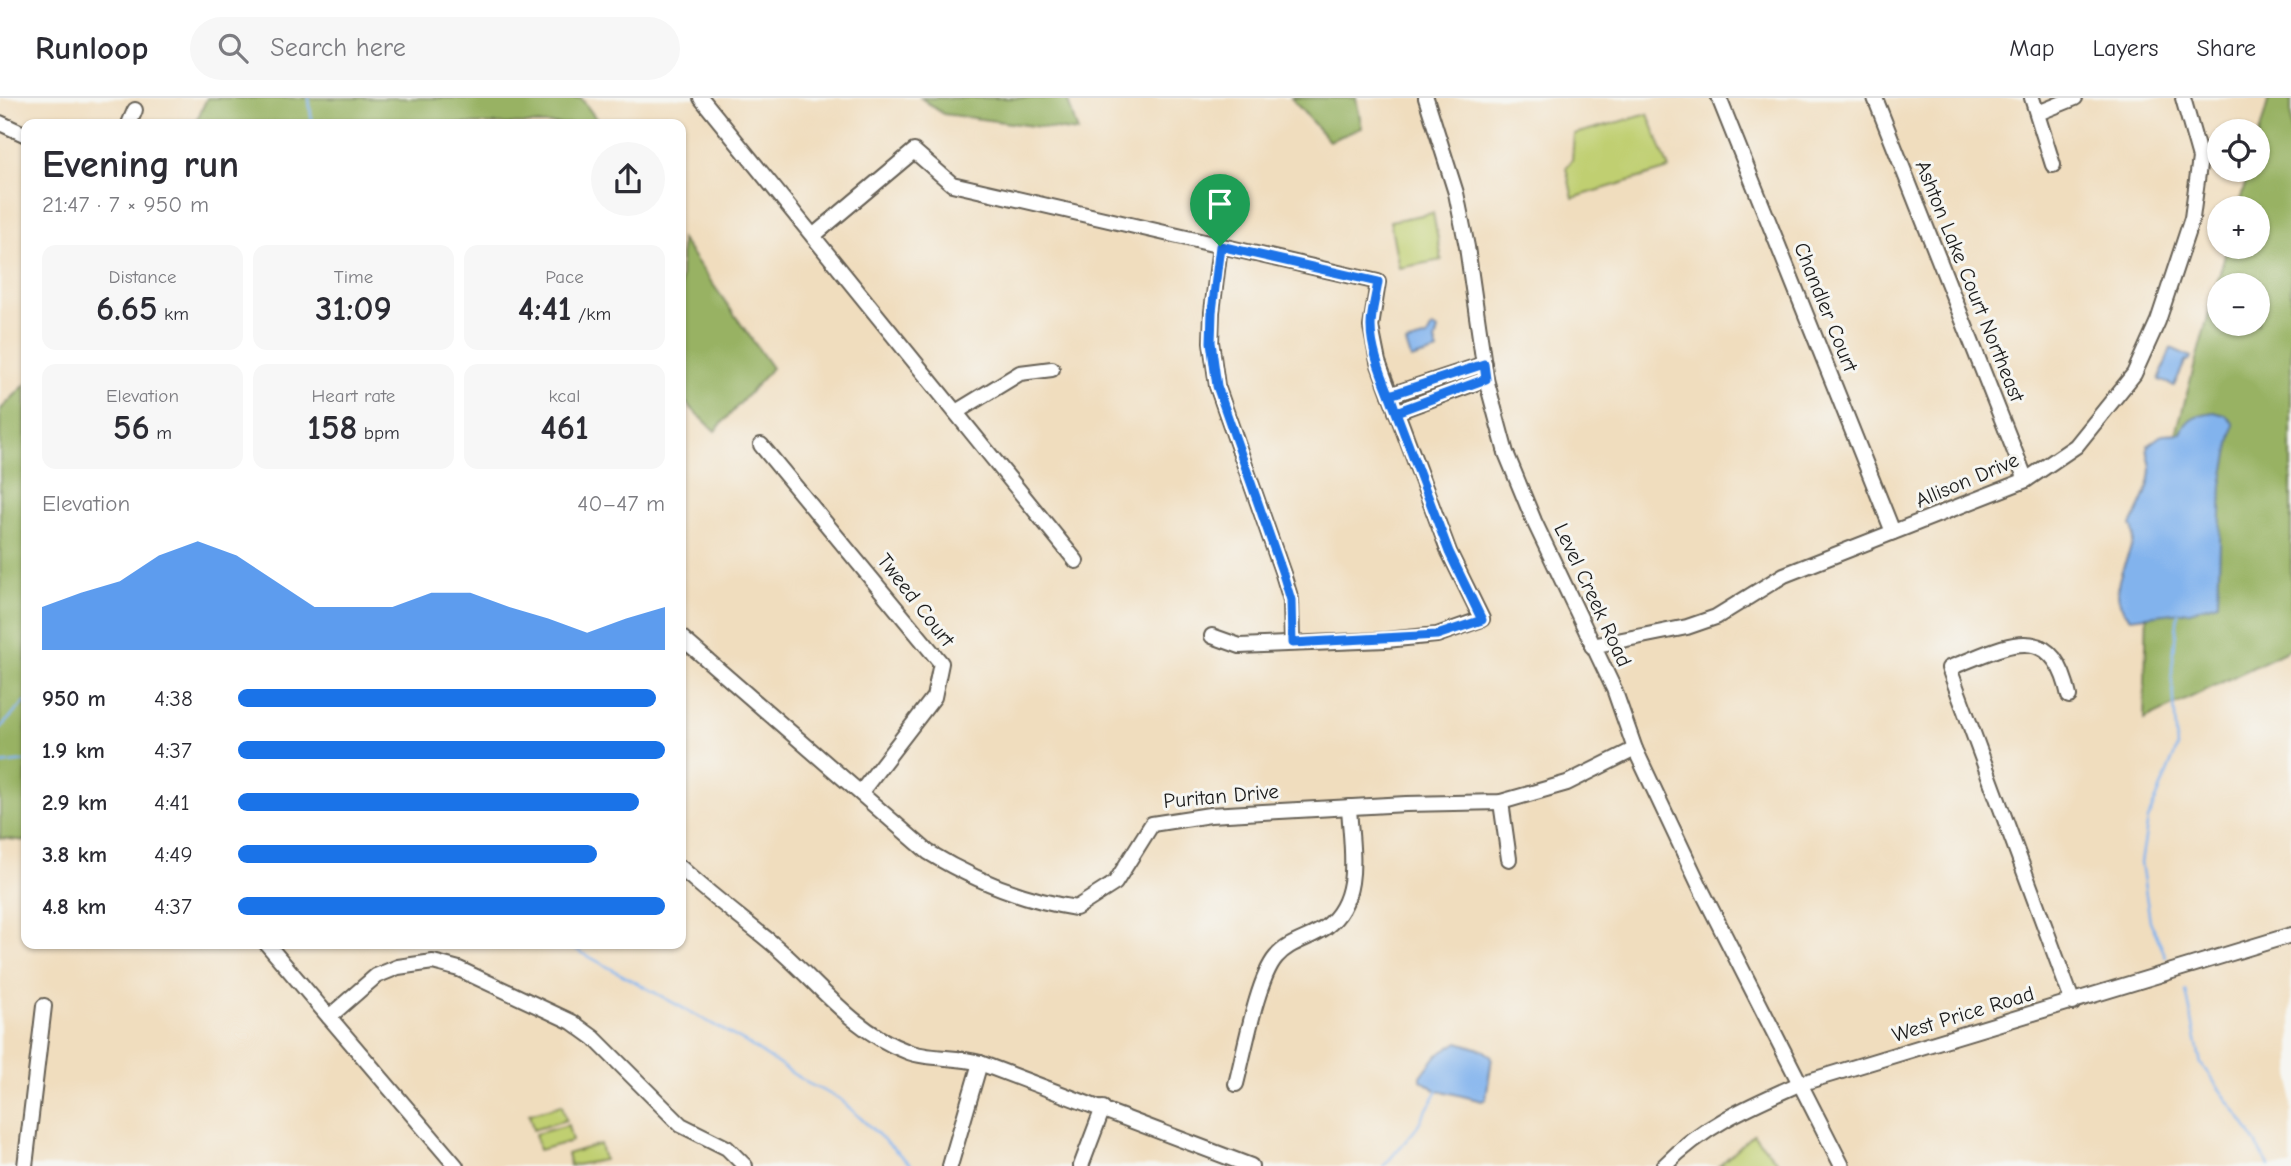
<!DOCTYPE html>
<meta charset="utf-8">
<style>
body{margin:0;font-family:"Comic Neue",sans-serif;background:#f7f7f7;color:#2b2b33;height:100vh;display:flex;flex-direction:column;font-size:26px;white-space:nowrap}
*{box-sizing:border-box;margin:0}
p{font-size:23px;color:#7c7c81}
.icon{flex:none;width:38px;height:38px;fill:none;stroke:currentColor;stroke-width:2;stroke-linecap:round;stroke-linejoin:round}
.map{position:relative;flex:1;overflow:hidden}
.panel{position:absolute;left:21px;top:21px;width:665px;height:830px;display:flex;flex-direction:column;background:#fff;border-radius:14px;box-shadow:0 2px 5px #0004}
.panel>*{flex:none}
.tools{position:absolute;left:2207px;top:21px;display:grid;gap:14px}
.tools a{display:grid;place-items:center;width:63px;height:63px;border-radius:50%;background:#fff;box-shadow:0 2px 5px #0004;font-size:35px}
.pin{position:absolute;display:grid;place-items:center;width:60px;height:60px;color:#fff;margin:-72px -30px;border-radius:50% 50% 50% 0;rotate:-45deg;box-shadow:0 0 7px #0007}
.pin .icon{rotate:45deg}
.round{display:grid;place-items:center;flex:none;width:74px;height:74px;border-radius:37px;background:#f7f7f7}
.headline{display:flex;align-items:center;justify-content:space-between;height:119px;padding:0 21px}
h1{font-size:38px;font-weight:800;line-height:52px}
.metrics{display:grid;grid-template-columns:repeat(3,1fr);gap:10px;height:119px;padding:7px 21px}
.metrics div{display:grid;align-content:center;border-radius:14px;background:#f7f7f7;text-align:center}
.metrics b{font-size:35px;font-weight:800}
.metrics small{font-size:19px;font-weight:400}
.metrics p{font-size:19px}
.chart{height:196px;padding:14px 21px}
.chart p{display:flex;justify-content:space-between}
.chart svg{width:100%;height:126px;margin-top:7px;fill:#1a73e8;opacity:.7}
ul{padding:0 21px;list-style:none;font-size:23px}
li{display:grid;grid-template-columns:112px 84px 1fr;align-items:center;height:52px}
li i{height:18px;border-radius:9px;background:#1a73e8}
header{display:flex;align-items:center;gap:42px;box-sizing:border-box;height:98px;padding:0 35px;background:#fff;border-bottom:2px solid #e1e1e2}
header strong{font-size:33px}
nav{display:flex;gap:38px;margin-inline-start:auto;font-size:24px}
.search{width:490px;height:63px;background:#f7f7f7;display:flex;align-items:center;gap:18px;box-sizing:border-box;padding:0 24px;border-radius:38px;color:#7c7c81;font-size:26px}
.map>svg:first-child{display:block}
</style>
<header>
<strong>Runloop</strong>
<div class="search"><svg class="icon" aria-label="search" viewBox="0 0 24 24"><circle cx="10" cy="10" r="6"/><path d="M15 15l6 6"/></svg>Search here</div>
<nav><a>Map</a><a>Layers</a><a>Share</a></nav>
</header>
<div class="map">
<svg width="2291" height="1068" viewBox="0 0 2291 1068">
<rect width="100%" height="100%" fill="#f6f6f2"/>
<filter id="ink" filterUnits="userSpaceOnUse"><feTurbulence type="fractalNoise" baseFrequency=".0143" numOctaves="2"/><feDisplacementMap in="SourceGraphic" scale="14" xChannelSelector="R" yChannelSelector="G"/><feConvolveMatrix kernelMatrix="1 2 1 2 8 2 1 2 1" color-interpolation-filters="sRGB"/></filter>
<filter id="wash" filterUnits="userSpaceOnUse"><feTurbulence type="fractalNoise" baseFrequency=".00686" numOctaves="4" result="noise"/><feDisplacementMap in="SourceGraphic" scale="28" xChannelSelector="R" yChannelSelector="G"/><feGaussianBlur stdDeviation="1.57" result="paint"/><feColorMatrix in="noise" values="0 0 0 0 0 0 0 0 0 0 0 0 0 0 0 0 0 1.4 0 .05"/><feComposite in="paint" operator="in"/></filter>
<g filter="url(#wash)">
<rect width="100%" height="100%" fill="#f0ddbe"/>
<g fill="#c0cf71" stroke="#6e7646" stroke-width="2">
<polygon points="1648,16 1669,71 1573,100 1566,70 1572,62 1574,36"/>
<polygon points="1433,115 1442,162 1399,170 1390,123"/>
<polygon points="562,1007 566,1022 533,1032 529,1016"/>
<polygon points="568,1027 572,1043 539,1052 535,1036"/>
<polygon points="1753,1036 1781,1068 1719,1068"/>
<polygon points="600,1046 604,1062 570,1068 567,1056"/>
</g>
<g fill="#98b263" stroke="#5a6740" stroke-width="2" fill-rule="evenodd">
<polygon points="207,0 581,0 600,26 195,26"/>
<polygon points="921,0 1067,0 1078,34 943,16"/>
<polygon points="1291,0 1356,0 1362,30 1329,43"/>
<path d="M 2269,0 L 2291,0 L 2291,551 L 2144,622 L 2149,434 L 2227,149 L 2258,149 L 2258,110 L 2238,110 L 2249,72 L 2258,72 L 2258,40 ZM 2219,187 L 2258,187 L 2258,226 L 2219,226 Z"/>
<polygon points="681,141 772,270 715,333 681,300"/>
<polygon points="26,286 26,743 0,740 0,312"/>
</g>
<g fill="#82b3ed" stroke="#4f6884" stroke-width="2">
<polygon points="1432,229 1438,232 1435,243 1438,253 1411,261 1406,245 1427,239"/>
<polygon points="2171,250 2191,259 2189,263 2186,262 2174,288 2159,282"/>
<path d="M 2214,314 L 2225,317 L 2234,326 L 2222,387 L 2218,505 L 2190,513 L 2130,520 C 2096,486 2145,450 2131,427 C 2140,409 2151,390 2151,369 C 2150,361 2146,356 2148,347 L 2163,336 L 2181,335 C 2188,318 2197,317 2214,314 Z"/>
<polygon points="1458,944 1483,952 1492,959 1486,1001 1482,1003 1434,991 1421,982 1421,978 1436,958"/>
</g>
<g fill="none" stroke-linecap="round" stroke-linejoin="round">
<g stroke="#82b3ed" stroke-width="2.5">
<polyline points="309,0 312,26"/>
<polyline points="0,630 26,603"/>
<polyline points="0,666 26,663"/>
<polyline points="564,845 745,944 807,985 840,1001 912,1068"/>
<polyline points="2166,859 2150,823 2141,765 2148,721 2177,650 2172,571 2178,515"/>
<polyline points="2186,893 2201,966 2245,1026 2269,1068"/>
<polyline points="1384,1068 1415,1032 1438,992"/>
</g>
</g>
</g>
<g filter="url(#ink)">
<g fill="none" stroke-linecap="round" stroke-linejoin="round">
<defs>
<g id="minor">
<polyline points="701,0 1076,463"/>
<polyline points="1426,0 1456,95 1467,149 1486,281 1506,355 1534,423 1614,591 1635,651 1702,793 1842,1068"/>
<polyline points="1719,0 1893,434"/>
<polyline points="1875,0 2026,382"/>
<polyline points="2032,0 2053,67"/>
<polyline points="2038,15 2075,0"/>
<polyline points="0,25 26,37"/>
<polyline points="129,26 135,12"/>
<polyline points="813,138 914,53 952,86 1378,184 1371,229 1378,264 1449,454 1482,521 1437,537 1386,542 1240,548 1212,538"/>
<polyline points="1220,148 1212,214 1211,244 1217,288 1283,476 1291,502 1292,545"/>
<polyline points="1390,297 1484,266"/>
<polyline points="956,314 1020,275 1052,271"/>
<polyline points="1396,314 1486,281"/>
<polyline points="761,347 941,565 934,599 861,694"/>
<path d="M 681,539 L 928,754 C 974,782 1023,802 1076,810 L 1115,785 L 1152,726 L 1210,717 L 1406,706 L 1501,704 L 1567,685 L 1635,651"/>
<polyline points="1592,548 1687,529 1716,519 1784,477 2026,382 2076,348 2134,276 2158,223 2192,120 2200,60 2183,0"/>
<path d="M 2069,598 C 2052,516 2001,551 1949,570 L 2073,905"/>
<polyline points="1501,704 1509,761"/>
<path d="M 681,770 C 709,796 739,818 768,842 C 813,878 851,933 906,953 C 928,962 956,958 980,965 L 1251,1068"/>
<polyline points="266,845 456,1068"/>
<polyline points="329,919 376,878 398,869 433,864 459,871 572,924 594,940 681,1027 727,1050 745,1068"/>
<path d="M 1236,986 C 1244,956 1257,881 1276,859 C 1289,843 1310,841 1326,829 C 1363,801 1351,750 1349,709"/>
<polyline points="25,1068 44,908"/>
<polyline points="950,1068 980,965"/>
<polyline points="1081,1068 1103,1010"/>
<path d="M 1664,1068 C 1703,1028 1749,1008 1799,986 L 2291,837"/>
</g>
</defs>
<use href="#minor" stroke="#666055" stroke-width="18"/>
<use href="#minor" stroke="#fff" stroke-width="14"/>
</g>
</g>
<g fill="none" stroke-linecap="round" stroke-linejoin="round" filter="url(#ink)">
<defs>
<path id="route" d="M 1220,148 L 1378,184 C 1376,198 1371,214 1371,228 C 1371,257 1387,288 1396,314 L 1486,281 L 1484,266 L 1390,297 L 1396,314 L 1449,454 L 1482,522 L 1437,537 L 1292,545 L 1291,502 L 1283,476 L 1217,288 L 1211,244 L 1212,214 L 1220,148"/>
</defs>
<use href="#route" stroke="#fff" stroke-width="14"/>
<use href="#route" stroke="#1a73e8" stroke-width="9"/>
</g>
<g text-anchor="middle" stroke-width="6" stroke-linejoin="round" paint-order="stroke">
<g font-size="21" fill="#1c1c1c" stroke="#f6f6f2">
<text transform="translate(1970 183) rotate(68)" y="7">Ashton Lake Court Northeast</text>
<text transform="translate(1826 209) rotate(68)" y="7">Chandler Court</text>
<text transform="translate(1967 382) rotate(-23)" y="7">Allison Drive</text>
<text transform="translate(1593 497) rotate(65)" y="7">Level Creek Road</text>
<text transform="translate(916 502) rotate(52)" y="7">Tweed Court</text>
<text transform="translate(1221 698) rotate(-5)" y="7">Puritan Drive</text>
<text transform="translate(1963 916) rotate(-17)" y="7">West Price Road</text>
</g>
</g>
</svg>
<div class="tools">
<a><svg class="icon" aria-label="locate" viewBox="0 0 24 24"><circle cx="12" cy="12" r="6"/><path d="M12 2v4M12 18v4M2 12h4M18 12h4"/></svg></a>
<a>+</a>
<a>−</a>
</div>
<div class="pin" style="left:1220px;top:148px;background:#1e9e55"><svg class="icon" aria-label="arrive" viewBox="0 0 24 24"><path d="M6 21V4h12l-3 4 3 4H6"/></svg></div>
<section class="panel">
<div class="headline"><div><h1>Evening run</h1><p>21:47 · 7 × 950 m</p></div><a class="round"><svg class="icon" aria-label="share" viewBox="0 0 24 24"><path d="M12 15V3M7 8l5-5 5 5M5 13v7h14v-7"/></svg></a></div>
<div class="metrics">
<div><p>Distance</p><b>6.65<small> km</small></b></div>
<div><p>Time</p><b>31:09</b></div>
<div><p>Pace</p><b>4:41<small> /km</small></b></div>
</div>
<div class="metrics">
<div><p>Elevation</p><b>56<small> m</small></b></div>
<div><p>Heart rate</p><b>158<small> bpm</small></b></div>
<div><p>kcal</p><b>461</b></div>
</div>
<div class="chart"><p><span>Elevation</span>40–47 m</p>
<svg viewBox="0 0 160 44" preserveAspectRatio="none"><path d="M0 44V29L10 24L20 20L30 11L40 6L50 11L60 20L70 29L80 29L90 29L100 24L110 24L120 29L130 33L140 38L150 33L160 29V44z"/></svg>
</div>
<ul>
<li><b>950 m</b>4:38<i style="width:98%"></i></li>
<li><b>1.9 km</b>4:37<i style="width:100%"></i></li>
<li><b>2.9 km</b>4:41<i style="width:94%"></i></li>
<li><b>3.8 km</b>4:49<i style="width:84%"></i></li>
<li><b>4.8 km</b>4:37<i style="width:100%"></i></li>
</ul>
</section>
</div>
